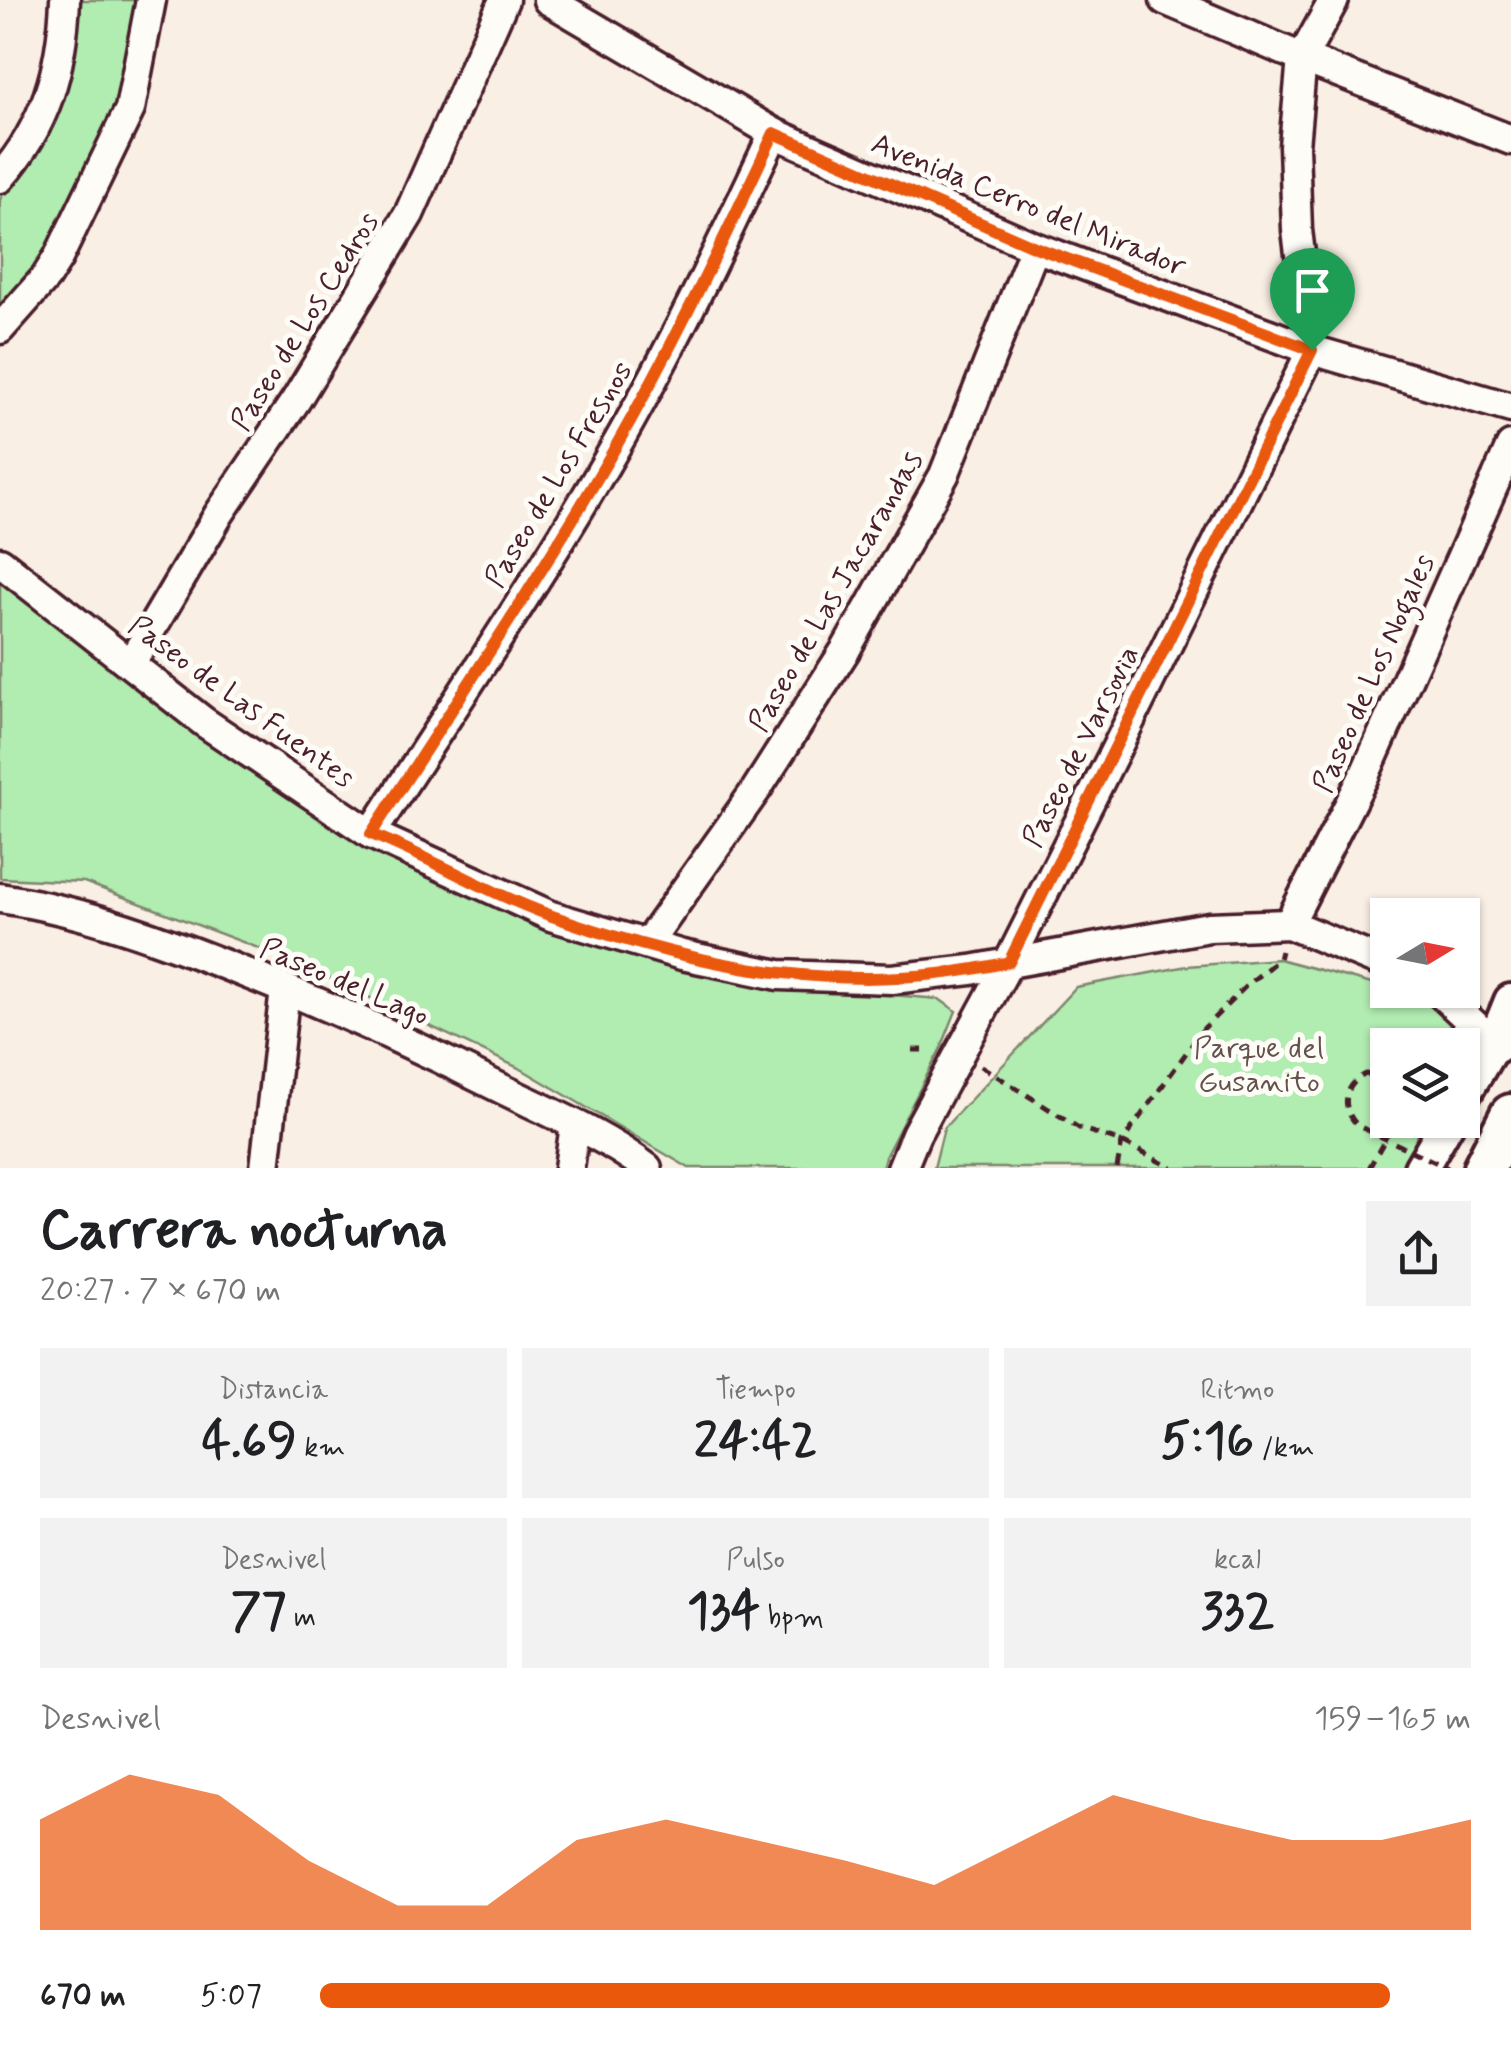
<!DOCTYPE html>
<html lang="es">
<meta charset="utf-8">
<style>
body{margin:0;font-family:Mynerve,sans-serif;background:#f2f2f2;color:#202124;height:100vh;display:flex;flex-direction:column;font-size:38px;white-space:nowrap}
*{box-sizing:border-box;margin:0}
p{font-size:32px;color:#757577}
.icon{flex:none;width:55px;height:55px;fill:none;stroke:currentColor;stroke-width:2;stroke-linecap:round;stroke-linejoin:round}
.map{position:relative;height:1168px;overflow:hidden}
.side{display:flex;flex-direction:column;background:#fff;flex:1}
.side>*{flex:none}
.needle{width:65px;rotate:80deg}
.fabs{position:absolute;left:1370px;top:898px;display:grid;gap:20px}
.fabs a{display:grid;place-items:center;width:110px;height:110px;border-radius:0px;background:#fff;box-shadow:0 2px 8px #0004;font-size:50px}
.pin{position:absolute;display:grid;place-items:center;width:85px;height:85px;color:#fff;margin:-102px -42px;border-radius:50% 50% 50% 0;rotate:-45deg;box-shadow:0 0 10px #0007}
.pin .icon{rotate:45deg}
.round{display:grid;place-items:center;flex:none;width:105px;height:105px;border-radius:0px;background:#f2f2f2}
.summary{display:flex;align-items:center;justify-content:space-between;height:170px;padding:0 40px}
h1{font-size:55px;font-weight:700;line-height:75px}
.metrics{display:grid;grid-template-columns:repeat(3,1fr);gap:15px;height:170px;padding:10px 40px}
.metrics div{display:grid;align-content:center;border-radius:0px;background:#f2f2f2;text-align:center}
.metrics b{font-size:50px;font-weight:700}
.metrics small{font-size:28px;font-weight:400}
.metrics p{font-size:28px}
.chart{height:280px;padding:20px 40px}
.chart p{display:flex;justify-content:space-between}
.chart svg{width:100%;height:180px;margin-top:10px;fill:#ea580c;opacity:.7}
ul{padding:0 40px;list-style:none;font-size:32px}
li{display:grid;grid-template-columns:160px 120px 1fr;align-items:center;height:75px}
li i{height:25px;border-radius:12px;background:#ea580c}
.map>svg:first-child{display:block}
</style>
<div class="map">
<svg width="1511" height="1168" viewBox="0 0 1511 1168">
<rect width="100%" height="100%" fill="#f9efe4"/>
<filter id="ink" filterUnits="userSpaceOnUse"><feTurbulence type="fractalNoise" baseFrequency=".01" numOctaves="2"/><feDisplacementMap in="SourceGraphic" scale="20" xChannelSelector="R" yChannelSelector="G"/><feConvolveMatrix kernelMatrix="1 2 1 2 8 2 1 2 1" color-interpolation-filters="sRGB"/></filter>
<g filter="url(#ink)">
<g fill="#b1ecb1" stroke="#7e866e" stroke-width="2.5">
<polygon points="62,0 140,0 125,107 46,277 0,324 0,200 52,91"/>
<polygon points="0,577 372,848 594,944 786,986 939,999 956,1011 942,1046 885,1157 882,1168 689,1168 523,1070 290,960 84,882 0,878"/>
<polygon points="1279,959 1431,1000 1469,1025 1460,1045 1388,1045 1388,1120 1427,1120 1406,1168 934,1168 944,1128 1076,987 1187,966"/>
</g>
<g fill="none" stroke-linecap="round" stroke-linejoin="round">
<defs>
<g id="minor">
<polyline points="548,0 774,133 1035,247 1312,350 1511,408"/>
<polyline points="1165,0 1302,58 1511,140"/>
<path d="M 0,178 C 46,126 62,69 65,0"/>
<polyline points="0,329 46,277 58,258 130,109 151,0"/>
<polyline points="0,562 204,722 371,834 551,916 682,955 779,975 892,979 971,970 1209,927 1289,924 1388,965"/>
<polyline points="131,663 219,514 296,400 409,214 504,0"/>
<path d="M 371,834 C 452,708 537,583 612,453 C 672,349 723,241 774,133"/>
<path d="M 0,898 C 87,911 166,941 248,974 C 331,1007 413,1044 492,1084 C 544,1110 601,1133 647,1168"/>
<polyline points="1289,924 1365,774 1511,446"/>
<polyline points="647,944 756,790 846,649 944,475 1035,247"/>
<polyline points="1437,990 1494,1043"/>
<polyline points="265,1168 285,989"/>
<polyline points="569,1168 575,1125"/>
<polyline points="902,1168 916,1134 1009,962 1120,741 1312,350 1297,230 1294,146 1302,58 1334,0"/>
</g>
<g id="major">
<polyline points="1462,1097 1494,1043 1511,1001"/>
<polyline points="1421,1168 1449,1120"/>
</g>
<g id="highway">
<polyline points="1494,1043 1511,1031"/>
<polyline points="1484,1168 1511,1115"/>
</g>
</defs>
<use href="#minor" stroke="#4a1f2b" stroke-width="35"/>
<use href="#major" stroke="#4a1f2b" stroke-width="40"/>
<use href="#highway" stroke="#4a1f2b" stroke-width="48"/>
<g stroke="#4a1f2b" stroke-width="5" stroke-dasharray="10 8" stroke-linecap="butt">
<polyline points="913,1050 930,1050"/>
<polyline points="981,1066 1079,1128 1122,1142 1172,1168"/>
<polyline points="1117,1168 1122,1142 1204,1028 1247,985 1279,959 1281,951"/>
<polyline points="1369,1168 1396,1120"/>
</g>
<use href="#minor" stroke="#fdfcf7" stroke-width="28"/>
<use href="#major" stroke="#fdfcf7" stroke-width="32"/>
<use href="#highway" stroke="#fdfcf7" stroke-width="40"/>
<path stroke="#4a1f2b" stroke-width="5" stroke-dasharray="10 8" stroke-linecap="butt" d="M 1388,1077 L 1366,1074 C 1343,1085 1340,1108 1358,1126 L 1448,1168"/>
</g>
</g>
<g fill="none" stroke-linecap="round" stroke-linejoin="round" filter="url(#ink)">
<defs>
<path id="route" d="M 774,133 L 1035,247 L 1312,350 L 1009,962 C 851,998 703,969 552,916 C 490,894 432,858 371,834 C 452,708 537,583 612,453 C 672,349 723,241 774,133 Z"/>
</defs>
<use href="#route" stroke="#fff" stroke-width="20"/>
<use href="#route" stroke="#ea580c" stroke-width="12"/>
</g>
<g text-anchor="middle" stroke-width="10" stroke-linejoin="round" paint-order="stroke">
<g font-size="30" fill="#4a1f2b" stroke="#fdfcf7">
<text transform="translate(1029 204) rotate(22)" y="10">Avenida Cerro del Mirador</text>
<text transform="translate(304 321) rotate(-58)" y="10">Paseo de Los Cedros</text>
<text transform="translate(558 474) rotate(-59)" y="10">Paseo de Los Fresnos</text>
<text transform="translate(835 591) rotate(-60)" y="10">Paseo de Las Jacarandas</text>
<text transform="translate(1373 673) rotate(-66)" y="10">Paseo de Los Nogales</text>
<text transform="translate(242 701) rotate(36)" y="10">Paseo de Las Fuentes</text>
<text transform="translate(1080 746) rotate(-63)" y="10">Paseo de Varsovia</text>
<text transform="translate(345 981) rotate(23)" y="10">Paseo del Lago</text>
</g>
<g font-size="30" fill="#64524c" stroke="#fdfcf7">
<text x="1259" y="1057">Parque del<tspan x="1259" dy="34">Gusanito</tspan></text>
</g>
</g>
</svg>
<div class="fabs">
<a><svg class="needle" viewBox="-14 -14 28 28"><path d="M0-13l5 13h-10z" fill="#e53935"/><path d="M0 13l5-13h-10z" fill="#757577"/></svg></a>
<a><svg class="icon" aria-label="layers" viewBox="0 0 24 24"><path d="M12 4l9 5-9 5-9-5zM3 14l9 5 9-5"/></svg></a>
</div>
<div class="pin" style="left:1312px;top:350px;background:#1e9e55"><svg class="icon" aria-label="arrive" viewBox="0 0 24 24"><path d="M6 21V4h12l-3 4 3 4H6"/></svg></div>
</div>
<section class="side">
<div class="summary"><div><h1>Carrera nocturna</h1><p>20:27 · 7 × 670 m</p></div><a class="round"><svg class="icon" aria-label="share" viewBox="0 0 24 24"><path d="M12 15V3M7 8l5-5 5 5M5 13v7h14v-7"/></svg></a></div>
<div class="metrics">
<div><p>Distancia</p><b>4.69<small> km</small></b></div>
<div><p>Tiempo</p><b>24:42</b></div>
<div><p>Ritmo</p><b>5:16<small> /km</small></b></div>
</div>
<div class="metrics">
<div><p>Desnivel</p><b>77<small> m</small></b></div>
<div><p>Pulso</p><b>134<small> bpm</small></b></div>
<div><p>kcal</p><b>332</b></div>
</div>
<div class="chart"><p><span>Desnivel</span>159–165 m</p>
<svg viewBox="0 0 160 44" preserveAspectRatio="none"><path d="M0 44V17L10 6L20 11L30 27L40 38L50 38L60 22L70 17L80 22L90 27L100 33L110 22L120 11L130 17L140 22L150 22L160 17V44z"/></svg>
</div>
<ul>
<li><b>670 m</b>5:07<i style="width:93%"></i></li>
</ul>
</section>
